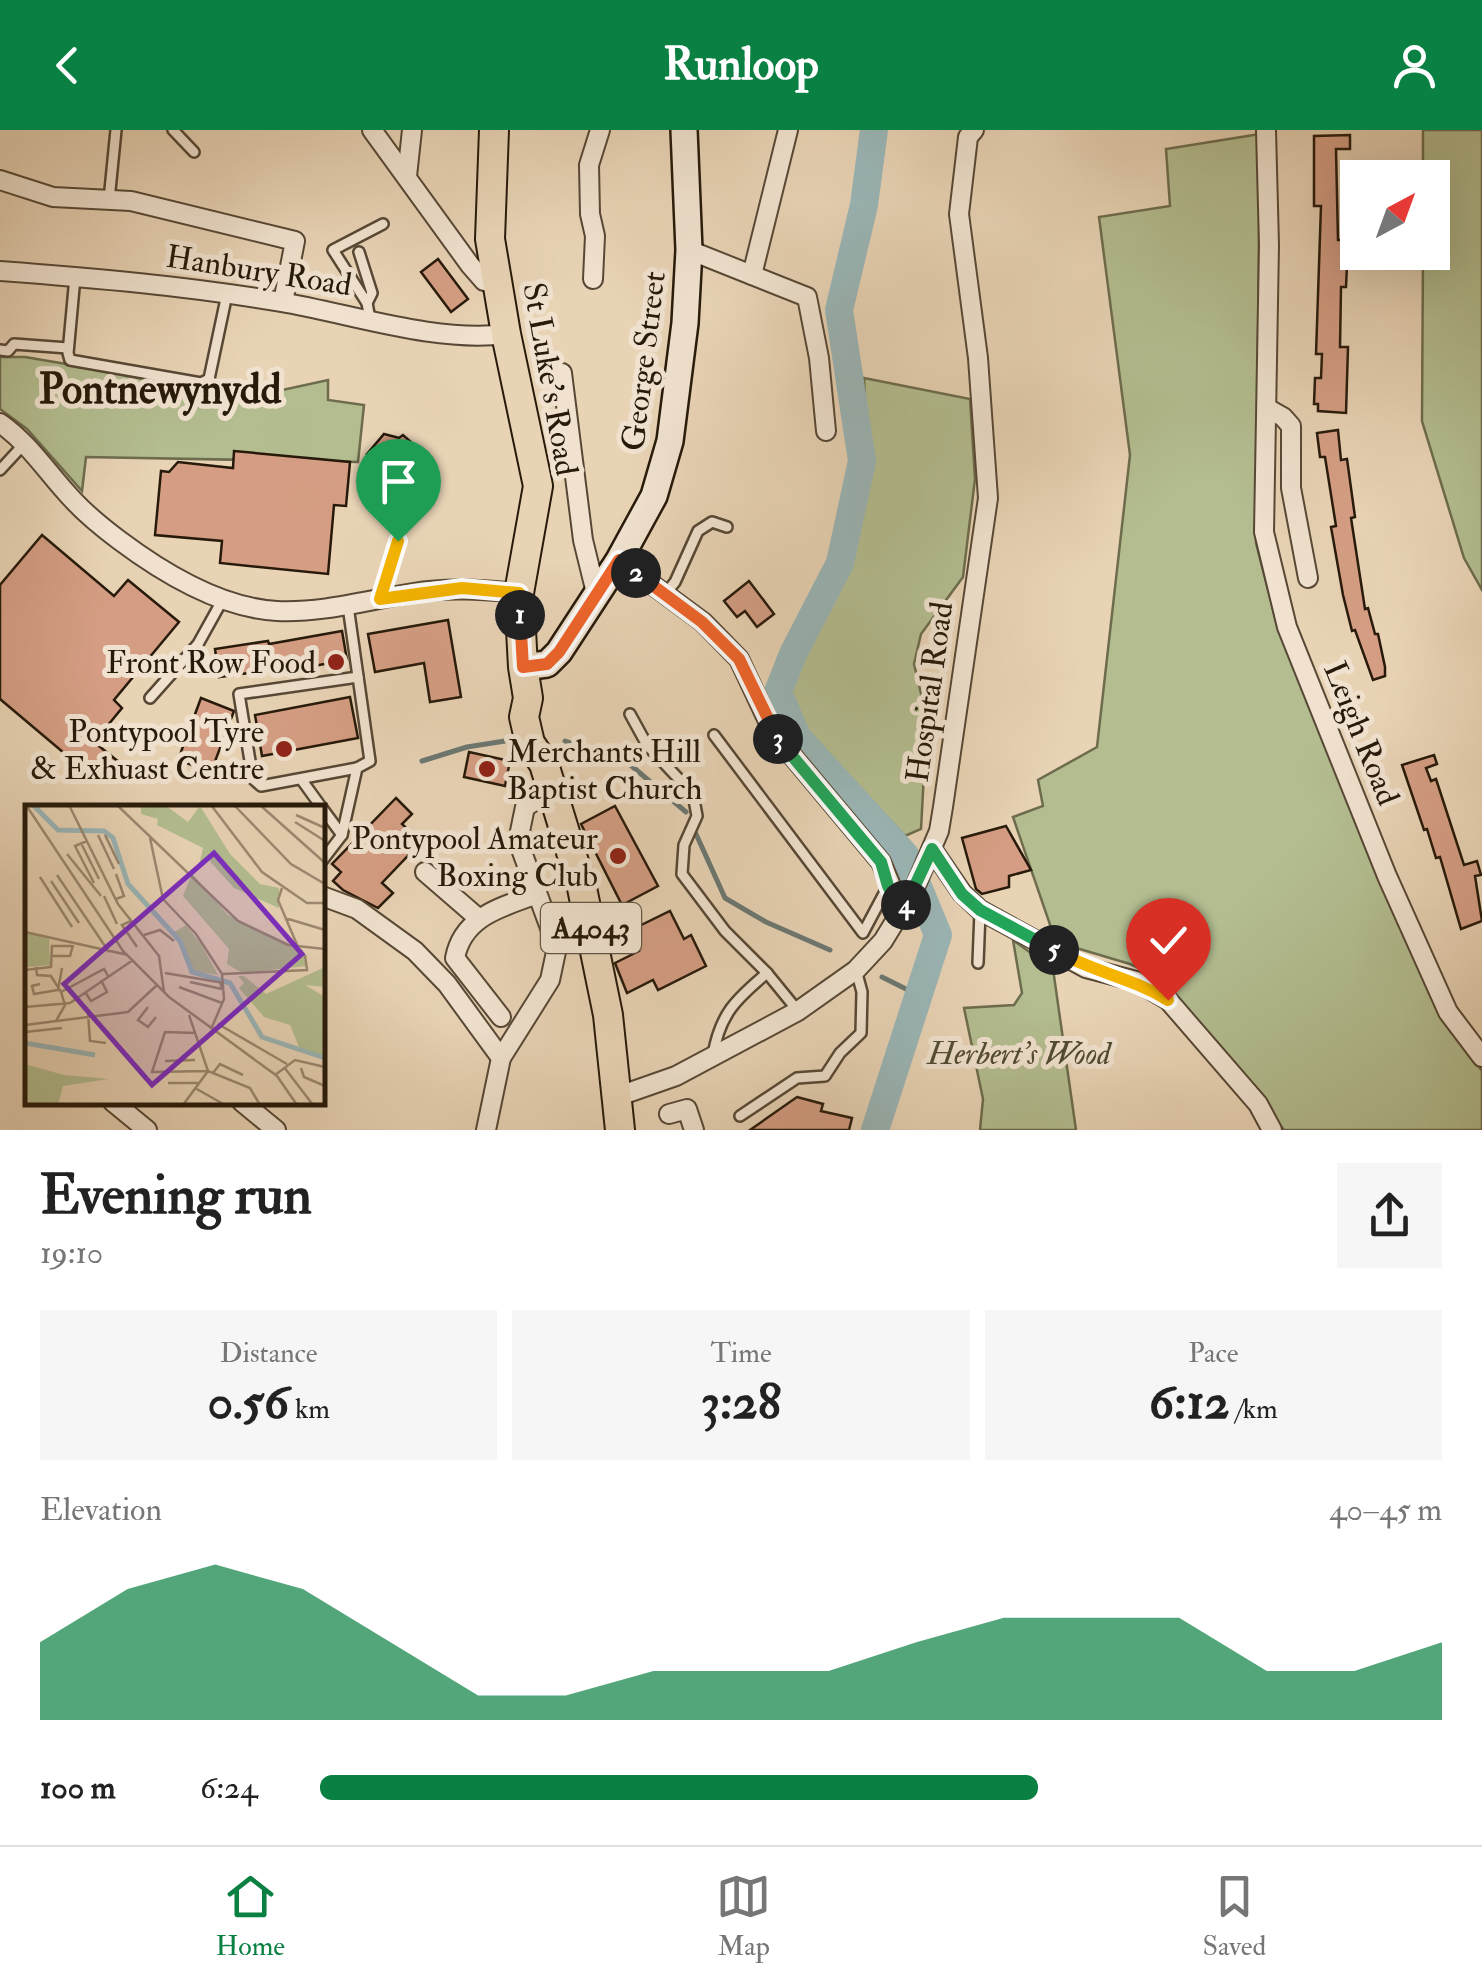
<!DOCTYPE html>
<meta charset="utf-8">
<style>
body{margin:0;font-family:"IM FELL Double Pica",serif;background:#f6f6f6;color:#222;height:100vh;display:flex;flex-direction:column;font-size:38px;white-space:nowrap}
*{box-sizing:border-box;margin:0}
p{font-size:32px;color:#767676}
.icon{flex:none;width:55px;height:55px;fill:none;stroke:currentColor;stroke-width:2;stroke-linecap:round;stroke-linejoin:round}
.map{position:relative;height:1000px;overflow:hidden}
.drawer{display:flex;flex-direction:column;background:#fff;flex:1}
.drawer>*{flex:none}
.needle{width:65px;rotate:41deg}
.buttons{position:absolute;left:1340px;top:30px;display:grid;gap:20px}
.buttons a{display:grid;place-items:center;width:110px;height:110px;border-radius:0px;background:#fff;box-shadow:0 10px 40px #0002;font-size:50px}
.pin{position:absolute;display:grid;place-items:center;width:85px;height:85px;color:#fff;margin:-102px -42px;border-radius:50% 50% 50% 0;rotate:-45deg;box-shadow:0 0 10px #0007}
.pin .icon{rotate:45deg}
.km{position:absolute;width:50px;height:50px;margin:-25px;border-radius:50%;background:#222;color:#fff;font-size:28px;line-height:50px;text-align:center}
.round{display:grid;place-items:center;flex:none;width:105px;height:105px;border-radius:0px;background:#f6f6f6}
.headline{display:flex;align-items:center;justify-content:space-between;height:170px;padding:0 40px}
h1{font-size:55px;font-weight:700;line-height:75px}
.metrics{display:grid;grid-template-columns:repeat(3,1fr);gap:15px;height:170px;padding:10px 40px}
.metrics div{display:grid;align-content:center;border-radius:0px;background:#f6f6f6;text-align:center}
.metrics b{font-size:50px;font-weight:700}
.metrics small{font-size:28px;font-weight:400}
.metrics p{font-size:28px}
.chart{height:280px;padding:20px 40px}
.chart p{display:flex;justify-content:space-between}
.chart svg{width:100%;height:180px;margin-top:10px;fill:#0b8043;opacity:.7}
ul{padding:0 40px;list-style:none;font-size:32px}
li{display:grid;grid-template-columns:160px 120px 1fr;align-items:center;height:75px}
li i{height:25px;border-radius:12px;background:#0b8043}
header{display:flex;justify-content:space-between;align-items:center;height:130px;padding:0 40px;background:#0b8043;color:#fff;font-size:45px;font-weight:700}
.tab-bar{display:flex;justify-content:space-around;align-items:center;height:140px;border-top:2px solid #e0e0e0;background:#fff;font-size:28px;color:#767676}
.tab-bar a{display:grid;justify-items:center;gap:5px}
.tab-bar .selected{color:#0b8043}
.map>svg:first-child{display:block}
</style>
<header><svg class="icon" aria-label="back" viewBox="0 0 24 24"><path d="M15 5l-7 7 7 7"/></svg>Runloop<svg class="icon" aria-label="person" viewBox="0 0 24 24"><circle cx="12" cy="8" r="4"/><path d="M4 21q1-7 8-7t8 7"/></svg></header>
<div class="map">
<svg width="1482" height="1000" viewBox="0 0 1482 1000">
<rect width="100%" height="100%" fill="#e8d3b5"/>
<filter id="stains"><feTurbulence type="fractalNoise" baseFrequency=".002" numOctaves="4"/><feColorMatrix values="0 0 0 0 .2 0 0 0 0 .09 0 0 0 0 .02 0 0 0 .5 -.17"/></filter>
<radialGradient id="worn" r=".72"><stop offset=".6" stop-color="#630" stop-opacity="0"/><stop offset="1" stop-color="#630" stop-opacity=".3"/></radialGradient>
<g fill="#b3bd90" stroke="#6d6c4d" stroke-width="2.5">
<polygon points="1423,0 1482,0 1482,460 1464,428 1422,291 1423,123 1432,122 1432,48 1423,47"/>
<polygon points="1260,4 1256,413 1278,499 1382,748 1440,881 1482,941 1482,1000 1284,1000 1183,874 1154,845 1130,834 1056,812 1013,687 1043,676 1038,650 1097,617 1130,325 1099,87 1170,76 1166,19"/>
<polygon points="0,227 25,227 255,266 328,250 328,270 364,275 358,332 86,327 82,361 27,299 0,279"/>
<polygon points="864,248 970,269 975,349 963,447 921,504 914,534 927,589 921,699 905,706 793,587 788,560 808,501 844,444 869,356"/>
<polygon points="1013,810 1053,839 1076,1000 980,1000 983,969 964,878 1014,875 1022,863"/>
</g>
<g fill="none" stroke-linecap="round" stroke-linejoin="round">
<g stroke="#6c7872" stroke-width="5">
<polyline points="565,611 627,632 686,682"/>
<polyline points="422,631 467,617 505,611"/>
<polyline points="696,704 725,768 766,792 830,820"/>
<polyline points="882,847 918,865"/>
</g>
<polyline stroke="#9ab6b7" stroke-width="28" points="874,0 864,75 839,180 862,331 840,433 793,524 778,562 797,607 905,725 938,805 875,1000"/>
</g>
<g fill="#d59e84" stroke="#271a0a" stroke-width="2.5">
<polygon points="1350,5 1350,19 1336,19 1338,110 1344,110 1343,135 1347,135 1346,157 1341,157 1340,217 1348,217 1346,283 1318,281 1318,274 1314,274 1315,248 1321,248 1322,224 1316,224 1321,76 1314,76 1314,6"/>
<polygon points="438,129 468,169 451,182 421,142"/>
<polygon points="1338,300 1341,330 1347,329 1355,387 1351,388 1365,479 1368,478 1375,504 1378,504 1385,537 1385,546 1373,550 1355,500 1352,501 1343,465 1331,397 1336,396 1325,327 1320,327 1317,303"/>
<polygon points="384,304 399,308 403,305 434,332 395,376 372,357 377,351 371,346 380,335 367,324"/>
<polygon points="234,321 350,332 346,376 334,375 328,444 220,433 222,411 155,405 161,341 169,342 178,332 233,338"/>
<polygon points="42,405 114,466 128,450 179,492 114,570 122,578 94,612 120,633 106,649 82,629 77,634 0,569 0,455"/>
<polygon points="749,451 774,484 757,497 745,481 737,487 724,471"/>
<polygon points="448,490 461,567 430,572 424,533 375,542 368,504"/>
<polygon points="342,501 347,530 280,542 279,539 219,547 215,519 268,511 269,514"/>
<polygon points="350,567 358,608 262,626 255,585"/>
<polygon points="201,568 234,581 211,642 178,630"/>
<polygon points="469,622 510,631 505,656 464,647"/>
<polygon points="1434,625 1437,634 1426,638 1431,651 1436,649 1464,735 1477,731 1481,745 1475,746 1482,791 1461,799 1440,727 1436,728 1427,699 1424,700 1402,635"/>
<polygon points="396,668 412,684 402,694 421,712 382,753 393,763 378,778 343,760 333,751 341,742 332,734"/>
<polygon points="615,676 658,756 622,775 581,694"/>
<polygon points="1006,696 1031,740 1009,746 1009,757 982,764 976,759 962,708"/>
<polygon points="670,781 684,809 691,805 706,836 658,860 653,850 627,863 615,833 639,821 629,801"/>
<polygon points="797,967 823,974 821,981 852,988 849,1000 750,1000"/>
</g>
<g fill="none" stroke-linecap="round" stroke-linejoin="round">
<defs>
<g id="service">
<polyline points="173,0 194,22"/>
<polyline points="109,70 116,0"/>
<polyline points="359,122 372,163 367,173"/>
<polyline points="75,147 68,223 70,230 201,253 209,249 227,164"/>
<polyline points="370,189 367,173 333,120 383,94"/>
<polyline points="0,220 8,221 14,214 68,218"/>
<polyline points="0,340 25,313"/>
<polyline points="665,464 675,452 698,401 712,392 727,397"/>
<polyline points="381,467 399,411"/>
<polyline points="150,568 198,514 223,469"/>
<polyline points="630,584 647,615 693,664 697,686 684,715 682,744 725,801 767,843 798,881"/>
<polyline points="714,605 863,803 888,756"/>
<polyline points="357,638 261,656 253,649 239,564 358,547"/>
<polyline points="301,649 322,678"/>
<polyline points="322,678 342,705"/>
<polyline points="322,731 342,705 357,638 370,631 348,476"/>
<polyline points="978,833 980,782"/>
<path d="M 713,925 C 720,884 736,869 767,843"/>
<polyline points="740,986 797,948 825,946 840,923 861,903 862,862 856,840"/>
</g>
<g id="minor">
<polyline points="372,0 470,135 484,151 498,152"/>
<polyline points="1266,0 1269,115 1264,402 1287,497 1387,746 1448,882 1482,927"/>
<polyline points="407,46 412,0"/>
<polyline points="0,50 53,67 131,71 295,111 283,172"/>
<polyline points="689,120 807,167 819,228 826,301"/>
<path d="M 0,141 C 94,148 187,156 281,172 C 352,184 435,213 506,204"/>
<polyline points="752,145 788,0"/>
<polyline points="593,149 595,106 590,84 589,35 600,0"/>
<polyline points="562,243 583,410 596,463"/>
<polyline points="1267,278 1283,287 1291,296 1291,358 1308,448"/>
<path d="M 0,293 C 30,314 48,344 73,370 C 86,384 103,398 119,410 C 163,443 221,478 277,481 C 323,483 368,470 413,463 C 449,457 483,460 519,463"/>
<polyline points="619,430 703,492 739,529 774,604 881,732 902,782"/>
<polyline points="932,719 962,763 980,780 1086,838 1136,851 1168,870 1258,974 1272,1000"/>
<polyline points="425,742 477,787"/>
<polyline points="322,766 357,779 415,821 447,854 501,928"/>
<path d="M 501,887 L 455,828 C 463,786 502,777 537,764"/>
<polyline points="616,967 676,946 798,881 856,840 883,811 913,762 939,701 943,677 988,368 978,228 959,84 968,7 974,0"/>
<polyline points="113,972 147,1000"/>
<polyline points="242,972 276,1000"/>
<polyline points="669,984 687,979 694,1000"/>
<polyline points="486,1000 501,928 550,850 557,817 518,711 525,677 551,661"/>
</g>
<polyline id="secondary" points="523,537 547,534 559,522 619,430 654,366 670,311 685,193 689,120 684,0"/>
<polyline id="primary" points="494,0 490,109 506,204 538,356 519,463 523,537 528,568 524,587 530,613 544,634 582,758 608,885 620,1000"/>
</defs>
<use href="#service" stroke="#574835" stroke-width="14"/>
<use href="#minor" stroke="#574835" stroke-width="22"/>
<use href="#secondary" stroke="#271a0a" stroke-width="30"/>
<use href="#primary" stroke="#271a0a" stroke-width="32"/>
<use href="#service" stroke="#f0e2cf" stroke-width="9"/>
<use href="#minor" stroke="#f0e2cf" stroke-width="18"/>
<use href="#secondary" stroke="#f0e2cf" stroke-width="25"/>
<use href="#primary" stroke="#e8d3b5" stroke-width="28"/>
</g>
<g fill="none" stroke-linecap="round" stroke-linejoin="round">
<defs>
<polyline id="split-1" points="398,411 380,469 462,458 519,463 520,485"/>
<polyline id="split-2" points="520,485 523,537 547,534 559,522 619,430 636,443"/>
<polyline id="split-3" points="636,443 702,492 739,529 778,609"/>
<polyline id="split-4" points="778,609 881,732 888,756 902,782 906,775"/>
<polyline id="split-5" points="906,775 932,719 962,764 980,780 1054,820"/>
<path id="split-6" d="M 1054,820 C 1093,842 1130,847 1168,870"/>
</defs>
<use href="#split-1" stroke="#fff" stroke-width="20"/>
<use href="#split-2" stroke="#fff" stroke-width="20"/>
<use href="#split-3" stroke="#fff" stroke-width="20"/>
<use href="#split-4" stroke="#fff" stroke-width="20"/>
<use href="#split-5" stroke="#fff" stroke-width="20"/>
<use href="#split-6" stroke="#fff" stroke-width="20"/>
<use href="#split-1" stroke="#f5b400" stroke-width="12"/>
<use href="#split-2" stroke="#f0652b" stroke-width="12"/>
<use href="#split-3" stroke="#f0652b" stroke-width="12"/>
<use href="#split-4" stroke="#22a559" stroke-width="12"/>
<use href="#split-5" stroke="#22a559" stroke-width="12"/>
<use href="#split-6" stroke="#f5b400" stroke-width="12"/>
</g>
<g fill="#8f2418" stroke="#f0e2cf" stroke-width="4">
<circle cx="336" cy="532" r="10"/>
<circle cx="284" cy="619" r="10"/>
<circle cx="487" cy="639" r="10"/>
<circle cx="618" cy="726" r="10"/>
</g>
<g text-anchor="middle" stroke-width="10" stroke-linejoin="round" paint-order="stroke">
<rect fill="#f0e2cf" stroke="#635645" stroke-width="2.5" x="541" y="773" width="100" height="50" rx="8"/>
<g font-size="30" font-weight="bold" fill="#271a0a">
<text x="591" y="808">A4043</text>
</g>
<g font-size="32" fill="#271a0a" stroke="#f0e2cf">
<text transform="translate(259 140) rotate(9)" y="11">Hanbury Road</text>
<text transform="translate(643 231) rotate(-83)" y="11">George Street</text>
<text transform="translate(551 249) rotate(80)" y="11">St Luke's Road</text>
<text transform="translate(929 562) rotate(-82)" y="11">Hospital Road</text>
<text transform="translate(1362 603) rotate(68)" y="11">Leigh Road</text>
</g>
<g font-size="32" fill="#271a0a" stroke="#f0e2cf" text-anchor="end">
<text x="316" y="543">Front Row Food</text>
<text x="264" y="612">Pontypool Tyre<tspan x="264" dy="37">&amp; Exhuast Centre</tspan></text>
<text x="507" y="632" text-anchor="start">Merchants Hill<tspan x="507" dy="37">Baptist Church</tspan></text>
<text x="598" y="719">Pontypool Amateur<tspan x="598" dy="37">Boxing Club</tspan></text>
</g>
<g font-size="32" font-style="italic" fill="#514b32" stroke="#f0e2cf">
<text x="1019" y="934">Herbert's Wood</text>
</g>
<g font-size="42" font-weight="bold" fill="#271a0a" stroke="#f0e2cf">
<text x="160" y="273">Pontnewynydd</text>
</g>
</g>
<g transform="translate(25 675)">
<rect width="300" height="300" fill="#e8d3b5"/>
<path d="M 116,0 L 140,0 L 163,17 L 175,1 L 205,49 L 235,79 L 254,83 L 254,103 L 209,83 L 182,53 L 174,60 L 178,43 L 132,20 L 133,14 L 116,9 ZM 167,68 L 203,110 L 278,145 L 281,161 L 217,168 L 202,159 L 204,144 L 158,91 ZM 161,120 L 176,139 L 193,170 L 168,166 L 148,128 ZM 0,128 L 24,133 L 25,160 L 2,162 ZM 300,162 L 300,182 L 280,180 L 300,192 L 300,250 L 276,247 L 265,220 L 239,212 L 214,183 L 219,178 L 213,171 L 219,171 L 241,189 ZM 0,259 L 39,270 L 84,274 L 38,281 L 33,300 L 0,300 Z" fill="#b3bd90"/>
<path fill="none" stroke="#9ab6b7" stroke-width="5" d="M 8,0 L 33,25 L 79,26 L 88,33 L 103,79 L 155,136 L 167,167 L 205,178 L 237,232 L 300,253M 0,238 L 70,250"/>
<path fill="none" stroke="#9b8971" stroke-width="2.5" d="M 1,0 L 98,146 L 144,192 L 252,271 L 272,300M 44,0 L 93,99 L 134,151 L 139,187M 92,0 L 213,116 L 263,140 L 300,144M 186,0 L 237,67 L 282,98 L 300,98M 209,0 L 266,59 L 300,79M 235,0 L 300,58M 271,10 L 300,23M 270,17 L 300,36M 73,30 L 89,64M 80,30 L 94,59M 125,33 L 138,94 L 171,129 L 197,169 L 199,194 L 187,222M 62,36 L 50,41 L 69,78M 56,38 L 74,74M 42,49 L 76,91M 32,70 L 84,147M 15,72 L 47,122M 26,76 L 54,118M 257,83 L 253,95 L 273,142M 79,91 L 92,119M 91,94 L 99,91 L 91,69M 260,113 L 300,125M 106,116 L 97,120 L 112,142M 0,127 L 103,150M 119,130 L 135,125 L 149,136M 26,151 L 45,151 L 48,140M 11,162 L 12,170 L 26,171 L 36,187 L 40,200 L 31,216M 0,165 L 26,162 L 27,141 L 47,141M 140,168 L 199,178M 197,169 L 282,165 L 280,150M 165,177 L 197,184 L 195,177M 15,179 L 7,181 L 9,189 L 33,185 L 37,163M 154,182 L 197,198M 36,187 L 79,164 L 83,171M 60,187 L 66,196 L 82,187 L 76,175M 0,202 L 45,198 L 108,155M 123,202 L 113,215 L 123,222 L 131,212M 63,208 L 65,236 L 81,238M 164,210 L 183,266M 193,219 L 262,259M 0,220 L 103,207 L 132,180M 0,227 L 37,223M 171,228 L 140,227 L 127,267 L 183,266 L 225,283 L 235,300M 140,256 L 170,255M 259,262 L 288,300M 276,263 L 279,272 L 300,281M 188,268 L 195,259 L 218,270M 250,270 L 270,255 L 300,262M 143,278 L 174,278M 170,283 L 200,300M 158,300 L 183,266"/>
<path fill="#7b2cbf" fill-opacity="0.15" stroke="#7b2cbf" stroke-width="5" d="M 189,48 L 277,149 L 127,280 L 39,179 Z"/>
<rect width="300" height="300" fill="none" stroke="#271a0a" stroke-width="5"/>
</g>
<rect width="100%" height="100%" filter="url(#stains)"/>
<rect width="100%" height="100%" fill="url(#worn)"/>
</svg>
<div class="buttons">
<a><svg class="needle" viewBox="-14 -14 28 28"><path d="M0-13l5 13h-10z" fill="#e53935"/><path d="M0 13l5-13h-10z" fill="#767676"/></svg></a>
</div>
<div class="pin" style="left:398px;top:411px;background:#1e9e55"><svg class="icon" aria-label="arrive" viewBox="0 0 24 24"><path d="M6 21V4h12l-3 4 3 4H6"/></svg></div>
<div class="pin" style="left:1168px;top:870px;background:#d93025"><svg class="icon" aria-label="check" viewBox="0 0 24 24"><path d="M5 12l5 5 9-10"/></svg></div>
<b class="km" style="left:520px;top:485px">1</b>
<b class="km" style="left:636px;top:443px">2</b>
<b class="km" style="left:778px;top:609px">3</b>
<b class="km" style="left:906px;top:775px">4</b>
<b class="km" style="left:1054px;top:820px">5</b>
</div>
<section class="drawer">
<div class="headline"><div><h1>Evening run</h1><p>19:10</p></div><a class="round"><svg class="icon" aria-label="share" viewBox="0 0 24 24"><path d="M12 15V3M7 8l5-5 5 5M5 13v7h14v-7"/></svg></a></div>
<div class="metrics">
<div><p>Distance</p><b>0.56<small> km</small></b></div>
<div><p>Time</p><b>3:28</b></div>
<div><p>Pace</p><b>6:12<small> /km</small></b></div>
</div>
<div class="chart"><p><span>Elevation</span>40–45 m</p>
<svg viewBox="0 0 160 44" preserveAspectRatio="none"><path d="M0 44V25L10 12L20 6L30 12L40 25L50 38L60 38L70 32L80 32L90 32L100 25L110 19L120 19L130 19L140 32L150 32L160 25V44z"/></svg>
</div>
<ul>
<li><b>100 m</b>6:24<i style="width:64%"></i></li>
</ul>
</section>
<nav class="tab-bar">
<a class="selected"><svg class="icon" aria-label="home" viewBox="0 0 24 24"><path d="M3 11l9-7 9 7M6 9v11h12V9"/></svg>Home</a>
<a><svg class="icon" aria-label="map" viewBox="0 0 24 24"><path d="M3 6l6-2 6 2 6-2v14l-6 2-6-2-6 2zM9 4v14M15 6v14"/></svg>Map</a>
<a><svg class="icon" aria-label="saved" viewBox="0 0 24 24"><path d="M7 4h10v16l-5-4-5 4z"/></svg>Saved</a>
</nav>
